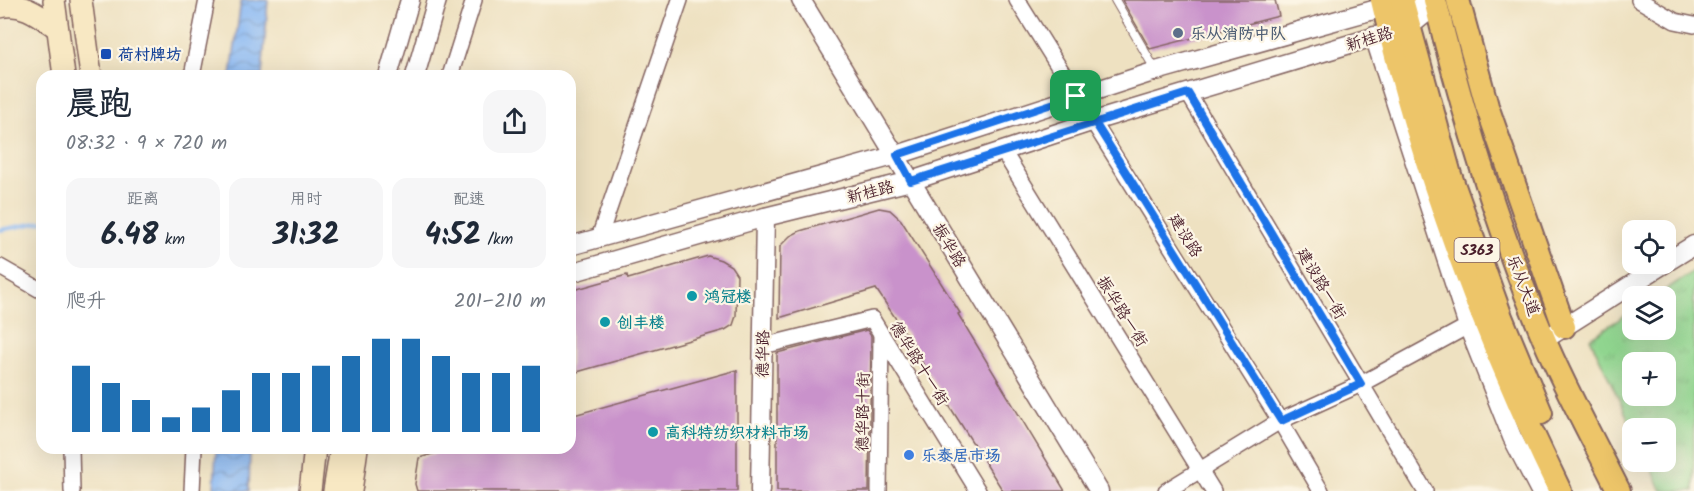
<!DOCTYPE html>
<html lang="zh">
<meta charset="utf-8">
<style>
body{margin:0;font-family:Kalam,"LXGW WenKai TC",sans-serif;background:#f6f6f7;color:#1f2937;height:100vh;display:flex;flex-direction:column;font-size:22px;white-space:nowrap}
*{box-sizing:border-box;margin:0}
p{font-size:20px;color:#747a83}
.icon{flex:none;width:33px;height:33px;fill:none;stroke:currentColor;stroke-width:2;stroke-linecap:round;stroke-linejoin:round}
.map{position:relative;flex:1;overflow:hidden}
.sheet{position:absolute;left:36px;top:70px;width:540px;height:384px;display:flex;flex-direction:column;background:#fff;border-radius:18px;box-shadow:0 6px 24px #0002}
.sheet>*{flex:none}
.buttons{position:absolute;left:1622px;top:220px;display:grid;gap:12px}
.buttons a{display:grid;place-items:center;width:54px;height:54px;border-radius:12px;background:#fff;box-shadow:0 6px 24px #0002;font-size:30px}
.pin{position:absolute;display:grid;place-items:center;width:51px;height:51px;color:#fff;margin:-26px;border-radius:12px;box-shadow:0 3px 9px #0006}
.round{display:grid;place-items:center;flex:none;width:63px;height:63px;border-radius:18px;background:#f6f6f7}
.headline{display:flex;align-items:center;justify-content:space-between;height:102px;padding:0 30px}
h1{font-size:33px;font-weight:800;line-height:45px}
.metrics{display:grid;grid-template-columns:repeat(3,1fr);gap:9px;height:102px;padding:6px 30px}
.metrics div{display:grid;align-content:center;border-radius:15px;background:#f6f6f7;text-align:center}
.metrics b{font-size:30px;font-weight:800}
.metrics small{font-size:16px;font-weight:400}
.metrics p{font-size:16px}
.chart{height:168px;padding:12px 30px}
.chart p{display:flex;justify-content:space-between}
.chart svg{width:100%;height:108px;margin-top:6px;stroke:#1f6fb2;stroke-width:6}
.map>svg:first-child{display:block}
</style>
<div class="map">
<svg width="1694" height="491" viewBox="0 0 1694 491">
<defs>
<pattern id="park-tufts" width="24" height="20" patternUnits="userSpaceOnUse" patternTransform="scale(1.5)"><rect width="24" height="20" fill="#90d58f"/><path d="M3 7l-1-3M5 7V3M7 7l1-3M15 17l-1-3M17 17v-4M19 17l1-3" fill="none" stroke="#7eb67c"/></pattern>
<pattern id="water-waves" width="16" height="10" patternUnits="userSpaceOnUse" patternTransform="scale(1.5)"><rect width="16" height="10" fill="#88b8f4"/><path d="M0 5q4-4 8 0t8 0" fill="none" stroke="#7195c6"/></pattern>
</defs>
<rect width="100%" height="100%" fill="#fcf5e5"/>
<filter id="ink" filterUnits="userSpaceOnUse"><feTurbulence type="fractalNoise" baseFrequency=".0167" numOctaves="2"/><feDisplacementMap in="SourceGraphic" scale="12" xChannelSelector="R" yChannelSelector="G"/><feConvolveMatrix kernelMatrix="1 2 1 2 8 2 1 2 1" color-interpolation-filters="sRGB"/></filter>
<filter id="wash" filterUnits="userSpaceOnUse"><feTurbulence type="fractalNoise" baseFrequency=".008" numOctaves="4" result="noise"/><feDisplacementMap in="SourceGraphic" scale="24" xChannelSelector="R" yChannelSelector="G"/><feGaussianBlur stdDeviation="1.35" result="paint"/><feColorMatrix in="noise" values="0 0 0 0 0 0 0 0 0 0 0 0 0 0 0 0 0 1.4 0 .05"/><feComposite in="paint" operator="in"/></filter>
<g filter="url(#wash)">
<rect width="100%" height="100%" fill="#eee1c1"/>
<path fill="url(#park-tufts)" stroke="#6d7a5d" stroke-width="1.5" fill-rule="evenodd" d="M 1694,271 L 1694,491 L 1662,491 L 1649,462 L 1665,462 L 1665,429 L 1633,429 L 1590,338 L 1632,311 L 1632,330 L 1665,330 L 1665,297 L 1654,297 ZM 1632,363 L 1665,363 L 1665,396 L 1632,396 Z"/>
<g fill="url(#water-waves)" stroke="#696c90" stroke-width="1.5">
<polygon points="241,0 268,0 262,76 231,76"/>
<polygon points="216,449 250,449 249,491 214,491"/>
</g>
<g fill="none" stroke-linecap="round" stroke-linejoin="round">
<polyline stroke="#88b8f4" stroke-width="4" points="0,230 42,222"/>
</g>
<g id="blocks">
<g fill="#c992cb">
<polygon points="1122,0 1275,0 1279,16 1150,49"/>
<polygon points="879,208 890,210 901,220 960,313 958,314 1065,491 1003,491 918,356 920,355 876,289 779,318 780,246 790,236 800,231"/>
<polygon points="708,256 721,260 731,266 737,275 736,316 733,325 725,330 570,374 570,291 627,275 628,279"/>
<polygon points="867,330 871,336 869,491 777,491 777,353"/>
<polygon points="737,370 737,491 417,491 415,484 419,458 452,448 570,448 570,416"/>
</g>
</g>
</g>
<g filter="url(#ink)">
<use href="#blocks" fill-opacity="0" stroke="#836360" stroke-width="1.5"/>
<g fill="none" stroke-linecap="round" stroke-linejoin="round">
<defs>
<polyline id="service" points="1115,0 1156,71"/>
<g id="minor">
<polyline points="1017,0 1280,421 1321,491"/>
<polyline points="1639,0 1675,21 1694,25"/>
<polyline points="192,76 207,0"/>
<polyline points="450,76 474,0"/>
<polyline points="1188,93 1425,491"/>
<polyline points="1003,151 1213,491"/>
<polyline points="599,238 680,0"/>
<polyline points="0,267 42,291"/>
<polyline points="763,346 872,319 978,491"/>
<polyline points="71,448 72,491"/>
<polyline points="192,491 194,448"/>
<polyline points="879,491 881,335"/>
<polyline points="1166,491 1280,421 1361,384 1468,326"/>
</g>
<g id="tertiary">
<polyline points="801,0 1099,491"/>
<polyline points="1374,36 1468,326 1512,437 1540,491"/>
<polyline points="388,76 410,0"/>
<polyline points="415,76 437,0"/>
<polyline points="570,246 897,155 1156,71 1402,2 1436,5"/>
<polyline points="1665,263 1694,245"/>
<polyline points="570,273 765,217 911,181 1094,121 1410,26 1436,5"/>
<polyline points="1544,340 1664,264"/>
<polyline points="760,491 765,217"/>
</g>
<g id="secondary">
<polyline points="54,0 64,76"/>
<polyline points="81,0 91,76"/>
<path d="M 0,7 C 22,1 40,16 57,28"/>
<polyline points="310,491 315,448"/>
<polyline points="334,491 341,448"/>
<polyline points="351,491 357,448"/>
</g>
<g id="primary">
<path d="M 1382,0 C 1421,166 1485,338 1560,491"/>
<polyline points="1402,0 1450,175 1501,317 1541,413"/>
<path d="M 1435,0 C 1463,115 1498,230 1544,339 C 1566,391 1594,441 1619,491"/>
<polyline points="1458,0 1487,106 1564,327"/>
</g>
</defs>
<use href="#service" stroke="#836360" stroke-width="10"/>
<use href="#minor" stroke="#836360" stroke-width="18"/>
<use href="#tertiary" stroke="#836360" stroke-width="21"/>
<use href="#secondary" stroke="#836360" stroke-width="24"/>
<use href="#primary" stroke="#836360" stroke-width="26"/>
<use href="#service" stroke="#fff" stroke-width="8"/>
<use href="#minor" stroke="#fff" stroke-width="15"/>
<use href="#tertiary" stroke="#fff" stroke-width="18"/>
<use href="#secondary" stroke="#f8e8c3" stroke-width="21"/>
<use href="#primary" stroke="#edc569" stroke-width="22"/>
</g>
</g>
<g fill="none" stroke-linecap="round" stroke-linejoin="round" filter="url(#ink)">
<defs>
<polyline id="route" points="1076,96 897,155 911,181 1188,93 1361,384 1281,421 1094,121 1076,96"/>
</defs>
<use href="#route" stroke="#fff" stroke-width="12"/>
<use href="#route" stroke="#1a73e8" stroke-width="8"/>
</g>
<circle fill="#5c6f8a" stroke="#fcf5e5" stroke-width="2" cx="1178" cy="33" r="6"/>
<rect fill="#1a4fb4" stroke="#fcf5e5" stroke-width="2" x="100" y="48" width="12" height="12" rx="3"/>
<g fill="#0f9aa8" stroke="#fcf5e5" stroke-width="2">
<circle cx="692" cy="296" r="6"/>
<circle cx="605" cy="322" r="6"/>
<circle cx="653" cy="432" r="6"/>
</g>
<circle fill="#3f7fe0" stroke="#fcf5e5" stroke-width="2" cx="909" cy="455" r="6"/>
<g text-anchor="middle" stroke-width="4.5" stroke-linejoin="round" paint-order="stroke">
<rect fill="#fcf5e5" stroke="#7f5f63" stroke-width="1.5" x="1454.5" y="238" width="45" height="24" rx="4.5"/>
<g font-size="15" font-weight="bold" fill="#4a1f2b">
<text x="1477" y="255">S363</text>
</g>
<g font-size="16" font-weight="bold" fill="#4e5e75" stroke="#fcf5e5" text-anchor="start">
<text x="1190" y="39">乐从消防中队</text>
</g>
<g font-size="16" fill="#4a1f2b" stroke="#fcf5e5">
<text transform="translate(1369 38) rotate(-17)" y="6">新桂路</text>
<text transform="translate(870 191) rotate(-14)" y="6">新桂路</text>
<text transform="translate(1186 235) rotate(58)" y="6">建设路</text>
<text transform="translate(950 245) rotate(59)" y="6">振华路</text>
<text transform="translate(1322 283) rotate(59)" y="6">建设路一街</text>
<text transform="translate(1524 285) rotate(69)" y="6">乐从大道</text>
<text transform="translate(1123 311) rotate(58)" y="6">振华路一街</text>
<text transform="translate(762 354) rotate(-89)" y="6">德华路</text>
<text transform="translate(920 363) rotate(58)" y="6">德华路十一街</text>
<text transform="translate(862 412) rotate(-89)" y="6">德华路十街</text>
</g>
<g font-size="16" font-weight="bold" fill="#164399" stroke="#fcf5e5" text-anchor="start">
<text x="118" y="60">荷村牌坊</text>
</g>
<g font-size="16" font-weight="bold" fill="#0d838f" stroke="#fcf5e5" text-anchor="start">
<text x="704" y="302">鸿冠楼</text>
<text x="617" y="328">创丰楼</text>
<text x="665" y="438">高科特纺织材料市场</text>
</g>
<g font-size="16" font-weight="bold" fill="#366cbe" stroke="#fcf5e5" text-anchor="start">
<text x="921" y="461">乐泰居市场</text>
</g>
</g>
</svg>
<div class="buttons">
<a><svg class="icon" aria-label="locate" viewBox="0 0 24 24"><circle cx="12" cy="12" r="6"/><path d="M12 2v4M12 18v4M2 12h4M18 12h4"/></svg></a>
<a><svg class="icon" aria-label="layers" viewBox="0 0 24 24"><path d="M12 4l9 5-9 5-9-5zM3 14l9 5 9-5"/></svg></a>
<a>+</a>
<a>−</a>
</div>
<div class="pin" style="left:1076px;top:96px;background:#1e9e55"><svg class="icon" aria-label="arrive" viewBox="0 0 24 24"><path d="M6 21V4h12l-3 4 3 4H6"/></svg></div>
<section class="sheet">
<div class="headline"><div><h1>晨跑</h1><p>08:32 · 9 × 720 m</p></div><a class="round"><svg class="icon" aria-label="share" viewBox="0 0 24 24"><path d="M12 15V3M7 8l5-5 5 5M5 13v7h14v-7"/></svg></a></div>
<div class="metrics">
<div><p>距离</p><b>6.48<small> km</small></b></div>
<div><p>用时</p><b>31:32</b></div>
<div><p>配速</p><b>4:52<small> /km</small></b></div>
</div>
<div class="chart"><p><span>爬升</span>201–210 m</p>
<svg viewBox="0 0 160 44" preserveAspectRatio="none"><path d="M5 44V17M15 44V24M25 44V31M35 44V38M45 44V34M55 44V27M65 44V20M75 44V20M85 44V17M95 44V13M105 44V6M115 44V6M125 44V13M135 44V20M145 44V20M155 44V17"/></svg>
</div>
</section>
</div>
